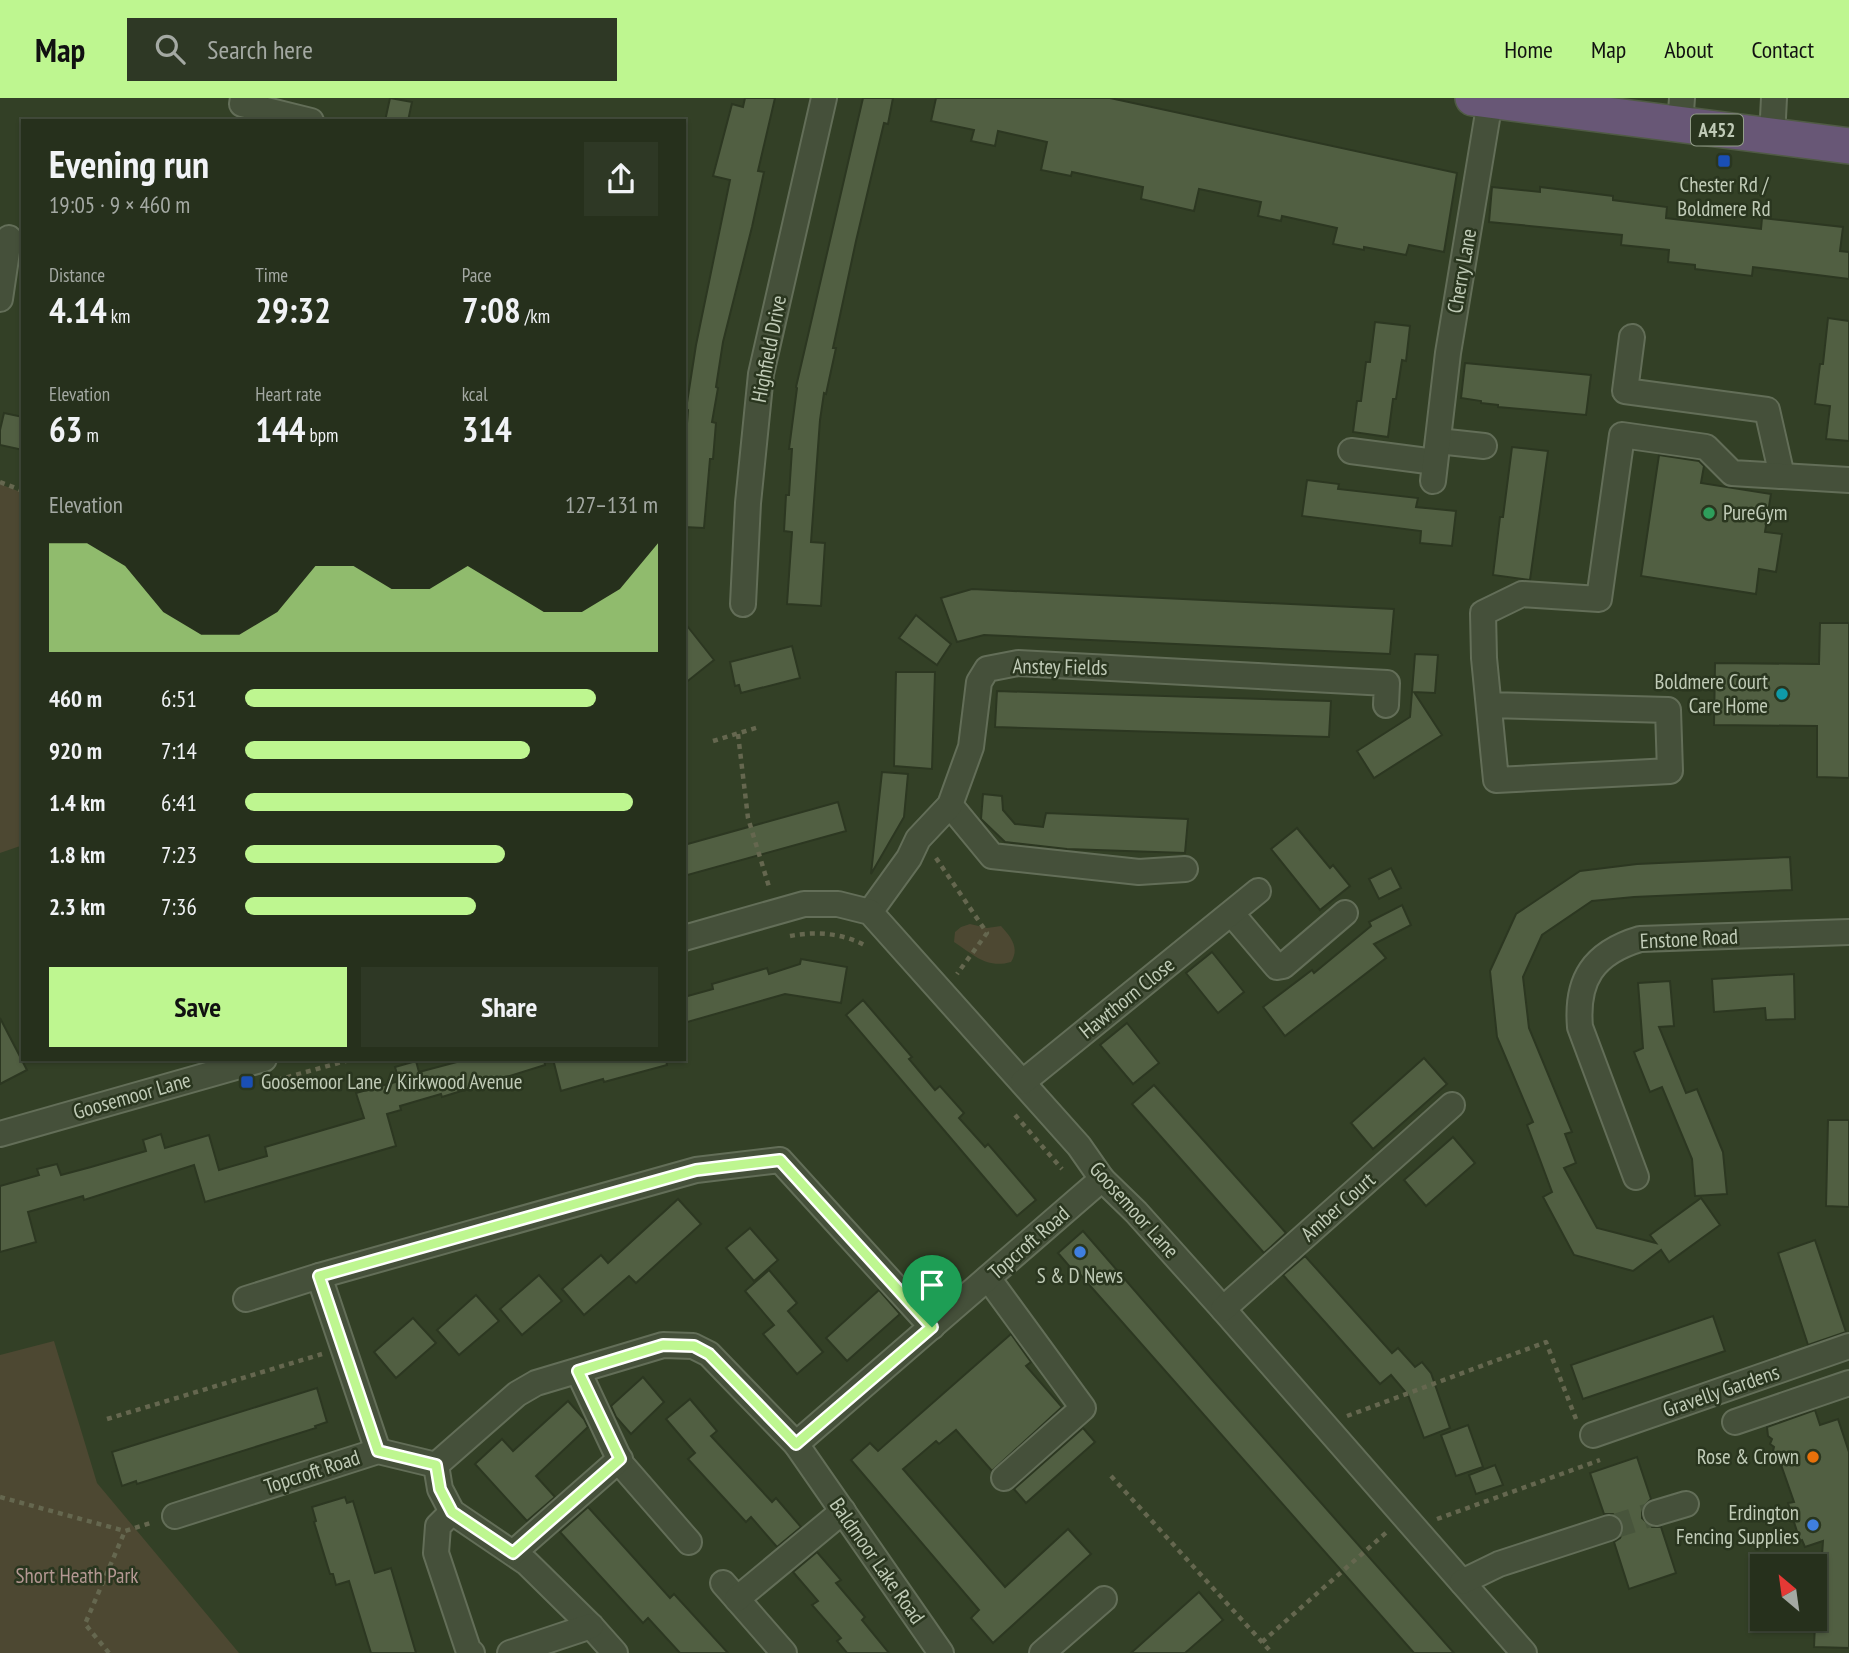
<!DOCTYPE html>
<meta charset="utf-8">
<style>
body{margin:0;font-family:"PT Sans Narrow",sans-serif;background:#2e3825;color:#f1f3f6;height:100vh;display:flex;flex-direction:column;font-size:26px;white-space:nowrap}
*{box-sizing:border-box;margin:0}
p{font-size:23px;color:#a4a9a3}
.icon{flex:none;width:38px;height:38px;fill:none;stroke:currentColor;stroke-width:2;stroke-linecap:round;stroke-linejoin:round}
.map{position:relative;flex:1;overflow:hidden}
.sheet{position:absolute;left:21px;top:21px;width:665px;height:942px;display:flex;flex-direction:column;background:#26301c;border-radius:0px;box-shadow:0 2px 5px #0004,0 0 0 2px #424b3b}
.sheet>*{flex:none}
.needle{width:46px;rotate:331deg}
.tools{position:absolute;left:1750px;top:1456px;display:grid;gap:14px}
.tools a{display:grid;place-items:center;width:77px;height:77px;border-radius:0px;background:#26301c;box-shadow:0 2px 5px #0004,0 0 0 2px #424b3b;font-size:35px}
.pin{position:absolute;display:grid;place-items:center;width:60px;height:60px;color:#fff;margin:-72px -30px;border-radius:50% 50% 50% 0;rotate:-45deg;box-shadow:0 0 7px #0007}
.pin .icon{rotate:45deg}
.round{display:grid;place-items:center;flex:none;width:74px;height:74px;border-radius:0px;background:#2e3825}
.head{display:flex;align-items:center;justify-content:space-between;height:119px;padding:0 28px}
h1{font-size:38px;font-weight:700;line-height:52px}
.figures{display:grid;grid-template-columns:repeat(3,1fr);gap:10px;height:119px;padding:7px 28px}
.figures div{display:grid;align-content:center}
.figures b{font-size:35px;font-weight:700}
.figures small{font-size:19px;font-weight:400}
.figures p{font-size:19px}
.chart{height:196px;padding:14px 28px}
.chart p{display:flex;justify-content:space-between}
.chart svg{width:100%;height:126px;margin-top:7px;fill:#bef690;opacity:.7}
.cta{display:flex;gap:14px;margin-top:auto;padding:14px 28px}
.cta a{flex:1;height:80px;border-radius:0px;background:#bef690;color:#111;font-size:28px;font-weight:700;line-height:80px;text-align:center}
.cta a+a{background:#2e3825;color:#f1f3f6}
ul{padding:0 28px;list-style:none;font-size:23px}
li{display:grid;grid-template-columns:112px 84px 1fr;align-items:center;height:52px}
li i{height:18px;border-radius:9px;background:#bef690}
header{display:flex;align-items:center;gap:42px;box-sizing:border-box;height:98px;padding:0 35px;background:#bef690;color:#111}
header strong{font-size:33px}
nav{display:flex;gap:38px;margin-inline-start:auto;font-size:24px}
.search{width:490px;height:63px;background:#2e3825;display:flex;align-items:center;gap:18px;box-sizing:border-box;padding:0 24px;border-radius:0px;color:#a4a9a3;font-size:26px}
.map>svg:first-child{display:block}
</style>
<header>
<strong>Map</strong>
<div class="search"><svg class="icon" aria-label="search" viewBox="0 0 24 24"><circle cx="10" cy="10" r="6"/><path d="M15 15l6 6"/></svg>Search here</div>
<nav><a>Home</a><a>Map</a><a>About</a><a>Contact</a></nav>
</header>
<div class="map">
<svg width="1849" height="1555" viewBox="0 0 1849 1555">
<rect width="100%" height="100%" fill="#334026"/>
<g fill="#4d4832">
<polygon points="0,386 23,395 23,747 0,755"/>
<path d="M 970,826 L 987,830 L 1001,828 C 1011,839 1020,850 1011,864 C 987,871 974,857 954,844 L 955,834 L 961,829 Z"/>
<polygon points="54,1243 97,1385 239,1555 0,1555 0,1257"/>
</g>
<g fill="#515f42" stroke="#2c3721" stroke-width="2">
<polygon points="390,0 412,4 408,23 385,23"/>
<polygon points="745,0 775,0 758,73 764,74 752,129 723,244 716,289 718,290 712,324 716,325 713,361 710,361 704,430 684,429 684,366 688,312 686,311 696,247 730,82 713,78 732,6 743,9"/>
<polygon points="863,0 893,0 888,26 884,25 856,143 833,250 836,250 826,296 824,295 820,322 811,444 825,445 821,508 787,506 792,434 784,433 786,397 789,397 792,351 789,351 797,290 796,289"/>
<polygon points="936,0 1110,0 1457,75 1444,154 1409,147 1406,157 1364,149 1364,152 1333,146 1337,130 1282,118 1281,123 1258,118 1261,104 1199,91 1194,113 1141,101 1143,89 1072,74 1071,78 1041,72 1047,44 998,33 995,48 971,43 974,32 931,23"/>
<polygon points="1492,89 1540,94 1540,89 1613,98 1613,102 1667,109 1666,120 1761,131 1762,120 1843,129 1840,153 1849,154 1849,181 1753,169 1752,178 1695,171 1695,167 1668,164 1669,152 1621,147 1622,137 1489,124"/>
<polygon points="1828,220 1849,223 1849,343 1826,341 1830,308 1815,306 1820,266 1823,266"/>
<polygon points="1375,224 1410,228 1406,263 1402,262 1396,301 1393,301 1388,339 1353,334 1357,303 1361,303 1366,264 1370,264"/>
<polygon points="1465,265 1591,277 1586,317 1498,309 1498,307 1481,305 1481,303 1461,300"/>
<polygon points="4,315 23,319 23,352 0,347 0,332"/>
<polygon points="1512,349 1548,353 1530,482 1493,477 1500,419 1503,419"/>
<polygon points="1659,357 1699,363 1704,368 1701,385 1771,396 1765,434 1782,436 1776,474 1759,471 1756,496 1641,478"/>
<polygon points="1307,382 1339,386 1338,391 1418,400 1416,409 1456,413 1452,448 1420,445 1421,433 1302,418"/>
<polygon points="972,491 1394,511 1390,556 984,537 957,544 941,500"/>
<polygon points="916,517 951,546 937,567 899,540"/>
<polygon points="684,524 714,562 684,586"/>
<polygon points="1820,525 1849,525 1849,680 1817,679 1817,628 1714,627 1715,565 1819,566"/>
<polygon points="792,548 800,580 741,595 739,587 735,588 730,564"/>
<polygon points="1415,556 1438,557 1435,595 1414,594 1442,637 1374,680 1357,653 1410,619"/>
<polygon points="896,574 935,574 932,671 894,668"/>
<polygon points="997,593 1331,603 1329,639 995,629"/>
<polygon points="882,674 908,676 904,719 871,776"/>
<polygon points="983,696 1002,698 1003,712 1015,726 1043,729 1046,715 1188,721 1185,755 1067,751 1005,744 981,721"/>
<polygon points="838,704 846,733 684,778 684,747"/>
<polygon points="1297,730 1330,770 1333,767 1350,788 1320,812 1271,751"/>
<polygon points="1790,759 1792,792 1634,799 1592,803 1542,837 1523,879 1529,930 1572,1034 1565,1036 1576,1065 1564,1070 1597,1130 1656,1145 1650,1137 1701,1100 1720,1127 1669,1164 1661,1152 1633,1173 1574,1157 1543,1099 1552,1094 1527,1027 1533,1024 1497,939 1490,873 1516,816 1580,773 1637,766"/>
<polygon points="1391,770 1401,790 1379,801 1369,781"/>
<polygon points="1402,807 1411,827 1374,846 1386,860 1285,938 1263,909 1312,872 1314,875 1371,828 1369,824"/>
<polygon points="1212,854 1244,894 1218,915 1186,875"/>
<polygon points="801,861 847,869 841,905 785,896 684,925 684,899 713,891 712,886 767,870 769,876 800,866"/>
<polygon points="1794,876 1795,921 1766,922 1765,910 1714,914 1712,881"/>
<polygon points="1670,883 1674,928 1659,929 1686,995 1697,991 1723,1054 1727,1096 1695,1098 1692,1061 1662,989 1650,994 1634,954 1643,950 1638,885"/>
<polygon points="863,902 912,959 909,961 935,992 940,988 964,1015 959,1020 985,1049 988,1046 1036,1102 1017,1118 846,917"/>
<polygon points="0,920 27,972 0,986"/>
<polygon points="1127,925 1159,965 1133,986 1100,947"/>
<polygon points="1424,960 1447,986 1373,1051 1351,1025"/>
<polygon points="468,961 544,961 545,967 442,999 441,996 400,1008 401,1012 387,1016 396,1048 205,1104 194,1067 84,1102 83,1098 28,1114 36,1144 0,1154 0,1088 39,1077 37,1071 57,1066 61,1077 91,1069 146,1053 143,1042 161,1036 165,1050 209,1037 219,1072 267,1058 265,1049 364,1020 356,995 399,983 395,969 416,963 419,974"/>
<polygon points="553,961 666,961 667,967 604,984 603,981 561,993"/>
<polygon points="1154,987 1286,1135 1264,1155 1132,1006"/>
<polygon points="1828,1022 1849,1022 1849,1109 1826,1108"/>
<polygon points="1453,1039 1475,1065 1426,1108 1404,1082"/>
<polygon points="678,1101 701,1126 636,1185 629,1178 584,1217 562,1191 601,1157 608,1165"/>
<polygon points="750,1130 778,1162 754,1183 726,1150"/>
<polygon points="1083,1133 1214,1284 1454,1555 1414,1555 1078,1174 1076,1176 1058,1155"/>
<polygon points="1815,1142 1846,1234 1808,1247 1778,1155"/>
<polygon points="1305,1158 1392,1255 1398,1250 1415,1269 1422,1264 1431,1275 1450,1330 1424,1340 1408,1297 1391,1277 1380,1286 1283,1177"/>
<polygon points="769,1172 797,1205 788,1213 823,1254 797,1276 763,1236 774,1227 745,1193"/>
<polygon points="539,1177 562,1203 522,1237 500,1211"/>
<polygon points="879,1192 900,1216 847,1263 826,1240"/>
<polygon points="476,1197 499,1223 459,1257 437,1232"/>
<polygon points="1713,1218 1725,1253 1583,1301 1571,1267"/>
<polygon points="413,1220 436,1245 396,1280 374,1254"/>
<polygon points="1011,1236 1031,1264 1026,1268 1062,1309 992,1373 956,1332 939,1346 936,1343 903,1371 1005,1489 1068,1431 1091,1456 993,1545 971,1520 979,1512 851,1362 870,1345 878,1353"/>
<polygon points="643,1279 664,1304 631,1336 616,1319 611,1308"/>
<polygon points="317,1290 327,1324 315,1328 316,1330 137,1386 136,1383 122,1388 112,1354"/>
<polygon points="690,1301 717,1333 711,1338 772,1404 776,1400 801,1429 777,1449 751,1419 746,1424 688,1361 695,1355 666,1321"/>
<polygon points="568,1303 584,1321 588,1329 536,1378 555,1399 527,1423 475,1366 502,1341 513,1353"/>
<polygon points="1815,1312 1820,1327 1838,1321 1849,1354 1849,1550 1814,1549 1816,1501 1819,1501 1823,1443 1805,1449 1802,1442 1800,1443 1788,1405 1794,1404 1780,1364 1776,1362 1777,1357 1773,1353 1774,1349 1770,1346 1772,1341 1768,1338 1767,1329"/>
<polygon points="1468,1327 1483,1369 1456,1378 1441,1337"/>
<polygon points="1083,1330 1095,1344 1026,1405 1014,1391"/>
<polygon points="1637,1359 1651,1401 1642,1411 1642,1420 1652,1429 1661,1429 1676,1475 1629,1491 1614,1444 1620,1440 1623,1434 1623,1425 1613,1416 1604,1416 1590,1375"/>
<polygon points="1495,1367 1503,1387 1476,1396 1469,1377"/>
<polygon points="345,1399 347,1405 353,1403 375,1475 391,1470 416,1555 371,1555 349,1483 336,1487 333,1476 330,1476 314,1424 316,1423 312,1409"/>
<polygon points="588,1409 670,1500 674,1496 728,1555 680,1555 648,1520 643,1525 560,1434"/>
<polygon points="817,1454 841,1482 836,1485 865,1519 862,1522 889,1555 847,1555 837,1543 841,1540 812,1507 818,1503 793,1474"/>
<polygon points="1199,1494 1223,1522 1185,1555 1131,1555"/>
</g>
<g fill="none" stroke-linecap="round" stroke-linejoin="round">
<polyline stroke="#48553c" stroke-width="24" stroke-dasharray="24 12" stroke-linecap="butt" points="1609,1430 1656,1415"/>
<defs>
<g id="minor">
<polyline points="243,0 242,6 311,23"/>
<polyline points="1680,27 1682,0"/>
<polyline points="1772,39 1774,0"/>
<polyline points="0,201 9,140"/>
<polyline points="1632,239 1625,293 1767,312 1782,378"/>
<polyline points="1438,343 1484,348"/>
<polyline points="1351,353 1435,364"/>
<polyline points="1433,383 1448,255 1490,3"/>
<polyline points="743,506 748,405 761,276 824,0"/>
<polyline points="1489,607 1668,612 1670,673 1496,682 1484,560 1483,515 1522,496 1599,501 1622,337 1706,349 1732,375 1849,382"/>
<polyline points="950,707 992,758 1139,774 1185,771"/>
<polyline points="870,814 909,760 918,741 950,707 971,649 979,584 987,571 1018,565 1387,585 1386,607"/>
<polyline points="1232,816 1277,869 1283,868 1345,815"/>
<polyline points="684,840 804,806 838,806 870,814 1079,1048 1102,1081 1136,1114 1223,1211 1524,1555"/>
<polyline points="1023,984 1258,793"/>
<polyline points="0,1036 264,961"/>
<path d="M 1636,1079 L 1580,929 C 1576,882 1593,855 1640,841 L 1849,834"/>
<polyline points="319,1178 378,1353"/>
<polyline points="988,1180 1083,1310 1004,1380"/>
<polyline points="246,1201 319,1178 696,1072 780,1062 932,1229"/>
<polyline points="1223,1211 1452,1007"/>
<polyline points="578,1273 622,1367 689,1444"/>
<polyline points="1735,1324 1849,1285"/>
<polyline points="1593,1337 1849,1248"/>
<polyline points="796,1346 1102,1081"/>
<polyline points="436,1367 440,1391 452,1414 527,1465 591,1528 615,1555"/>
<polyline points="452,1414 438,1428 436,1455 469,1554 472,1555"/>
<polyline points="1656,1415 1686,1406"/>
<polyline points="175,1418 378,1353 436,1367 517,1296 536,1285 663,1247 693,1248 709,1256 796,1346 941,1555"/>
<polyline points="513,1455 620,1361"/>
<polyline points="1462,1484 1499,1466 1609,1430"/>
<polyline points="723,1485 784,1555"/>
<polyline points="737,1501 843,1413"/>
<polyline points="510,1555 591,1528"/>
<polyline points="1042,1555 1104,1501"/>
</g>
<polyline id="highway" points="1473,0 1849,48"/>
</defs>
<use href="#minor" stroke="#636e58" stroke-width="28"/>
<use href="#highway" stroke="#505b45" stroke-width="38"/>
<g stroke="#65674f" stroke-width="4.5" stroke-dasharray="5 5" stroke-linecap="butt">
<polyline points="0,384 23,393"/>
<polyline points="738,636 748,720 770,792"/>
<polyline points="713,643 759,629"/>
<polyline points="936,760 987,835 957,876"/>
<path d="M 790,838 C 815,833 843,835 866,848"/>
<polyline points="277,982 353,961"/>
<polyline points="1015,1017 1062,1071"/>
<polyline points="1347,1318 1546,1244 1576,1321"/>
<polyline points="107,1321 322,1256"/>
<polyline points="1111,1378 1272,1555"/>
<polyline points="0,1399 125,1433 154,1424"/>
<polyline points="1437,1421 1600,1362"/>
<polyline points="1262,1544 1388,1433"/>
<polyline points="109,1555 85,1526 125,1433"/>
</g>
<use href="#minor" stroke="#45503a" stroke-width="24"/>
<use href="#highway" stroke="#685776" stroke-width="35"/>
</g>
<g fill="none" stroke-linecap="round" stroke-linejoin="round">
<defs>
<polygon id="route" points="780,1062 932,1229 796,1346 709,1256 694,1248 663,1247 578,1273 620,1361 513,1455 452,1414 440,1391 436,1367 378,1353 319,1178 696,1072"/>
</defs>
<use href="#route" stroke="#fff" stroke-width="14"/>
<use href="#route" stroke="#bef690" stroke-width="9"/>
</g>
<g fill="#1a4fb4" stroke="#2a361f" stroke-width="2.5">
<rect x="1717" y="56" width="14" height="14" rx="3.5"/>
<rect x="240" y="977" width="14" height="14" rx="3.5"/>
</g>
<circle fill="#2e9e5b" stroke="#2a361f" stroke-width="2.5" cx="1709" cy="415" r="7"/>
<circle fill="#0f9aa8" stroke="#2a361f" stroke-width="2.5" cx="1782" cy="596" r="7"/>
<g fill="#3f7fe0" stroke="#2a361f" stroke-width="2.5">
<circle cx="1080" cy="1154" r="7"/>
<circle cx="1813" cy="1427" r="7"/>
</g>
<circle fill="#e8710a" stroke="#2a361f" stroke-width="2.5" cx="1813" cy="1359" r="7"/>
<g text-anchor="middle" stroke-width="5" stroke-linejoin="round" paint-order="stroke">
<rect fill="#2a361f" stroke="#939e89" stroke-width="2" x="1691" y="16.5" width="52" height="31" rx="5"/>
<g font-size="19" font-weight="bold" fill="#c0cbb7">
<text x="1717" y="39">A452</text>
</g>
<g font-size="21" fill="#c0cbb7" stroke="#2a361f" text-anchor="end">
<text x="1724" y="94" text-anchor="middle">Chester Rd /<tspan x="1724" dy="24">Boldmere Rd</tspan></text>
<text x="1723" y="422" text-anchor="start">PureGym</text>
<text x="1768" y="591">Boldmere Court<tspan x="1768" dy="24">Care Home</tspan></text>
<text x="261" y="991" text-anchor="start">Goosemoor Lane / Kirkwood Avenue</text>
<text x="1080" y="1185" text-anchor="middle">S &amp; D News</text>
<text x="1799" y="1366">Rose &amp; Crown</text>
<text x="1799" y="1422">Erdington<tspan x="1799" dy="24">Fencing Supplies</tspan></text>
</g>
<g font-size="21" fill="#c0cbb7" stroke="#2a361f">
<text transform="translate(1462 173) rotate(-80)" y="7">Cherry Lane</text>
<text transform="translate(769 251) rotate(-79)" y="7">Highfield Drive</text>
<text transform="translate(1060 569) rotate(1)" y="7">Anstey Fields</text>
<text transform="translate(1689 841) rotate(-3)" y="7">Enstone Road</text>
<text transform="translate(1127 900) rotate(-39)" y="7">Hawthorn Close</text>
<text transform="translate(132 998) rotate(-16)" y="7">Goosemoor Lane</text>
<text transform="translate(1338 1109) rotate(-42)" y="7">Amber Court</text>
<text transform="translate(1134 1112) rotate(48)" y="7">Goosemoor Lane</text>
<text transform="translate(1029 1145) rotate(-41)" y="7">Topcroft Road</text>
<text transform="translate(1721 1293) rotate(-19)" y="7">Gravelly Gardens</text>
<text transform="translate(312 1374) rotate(-18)" y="7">Topcroft Road</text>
<text transform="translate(877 1463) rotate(55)" y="7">Baldmoor Lake Road</text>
</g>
<g font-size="21" fill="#b49893" stroke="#2a361f">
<text x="77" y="1485">Short Heath Park</text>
</g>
</g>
</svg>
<div class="tools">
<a><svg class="needle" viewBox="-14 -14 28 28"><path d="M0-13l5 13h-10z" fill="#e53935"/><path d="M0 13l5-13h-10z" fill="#a4a9a3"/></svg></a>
</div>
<div class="pin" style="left:932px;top:1229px;background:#1e9e55"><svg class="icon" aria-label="arrive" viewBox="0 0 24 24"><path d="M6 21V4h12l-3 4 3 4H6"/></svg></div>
<section class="sheet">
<div class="head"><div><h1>Evening run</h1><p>19:05 · 9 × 460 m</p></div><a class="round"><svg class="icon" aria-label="share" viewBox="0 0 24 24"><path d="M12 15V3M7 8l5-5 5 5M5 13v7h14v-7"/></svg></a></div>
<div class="figures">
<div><p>Distance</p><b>4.14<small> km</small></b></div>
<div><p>Time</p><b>29:32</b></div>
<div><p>Pace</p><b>7:08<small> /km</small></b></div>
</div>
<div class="figures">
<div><p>Elevation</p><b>63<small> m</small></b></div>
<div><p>Heart rate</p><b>144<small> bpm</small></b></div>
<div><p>kcal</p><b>314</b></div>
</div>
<div class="chart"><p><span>Elevation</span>127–131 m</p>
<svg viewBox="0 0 160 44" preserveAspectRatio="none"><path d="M0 44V6L10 6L20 14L30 30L40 38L50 38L60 30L70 14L80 14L90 22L100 22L110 14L120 22L130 30L140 30L150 22L160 6V44z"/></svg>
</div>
<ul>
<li><b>460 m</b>6:51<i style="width:85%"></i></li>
<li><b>920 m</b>7:14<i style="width:69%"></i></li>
<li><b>1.4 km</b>6:41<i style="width:94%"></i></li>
<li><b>1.8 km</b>7:23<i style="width:63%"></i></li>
<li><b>2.3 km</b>7:36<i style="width:56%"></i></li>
</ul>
<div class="cta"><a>Save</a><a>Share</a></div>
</section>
</div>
